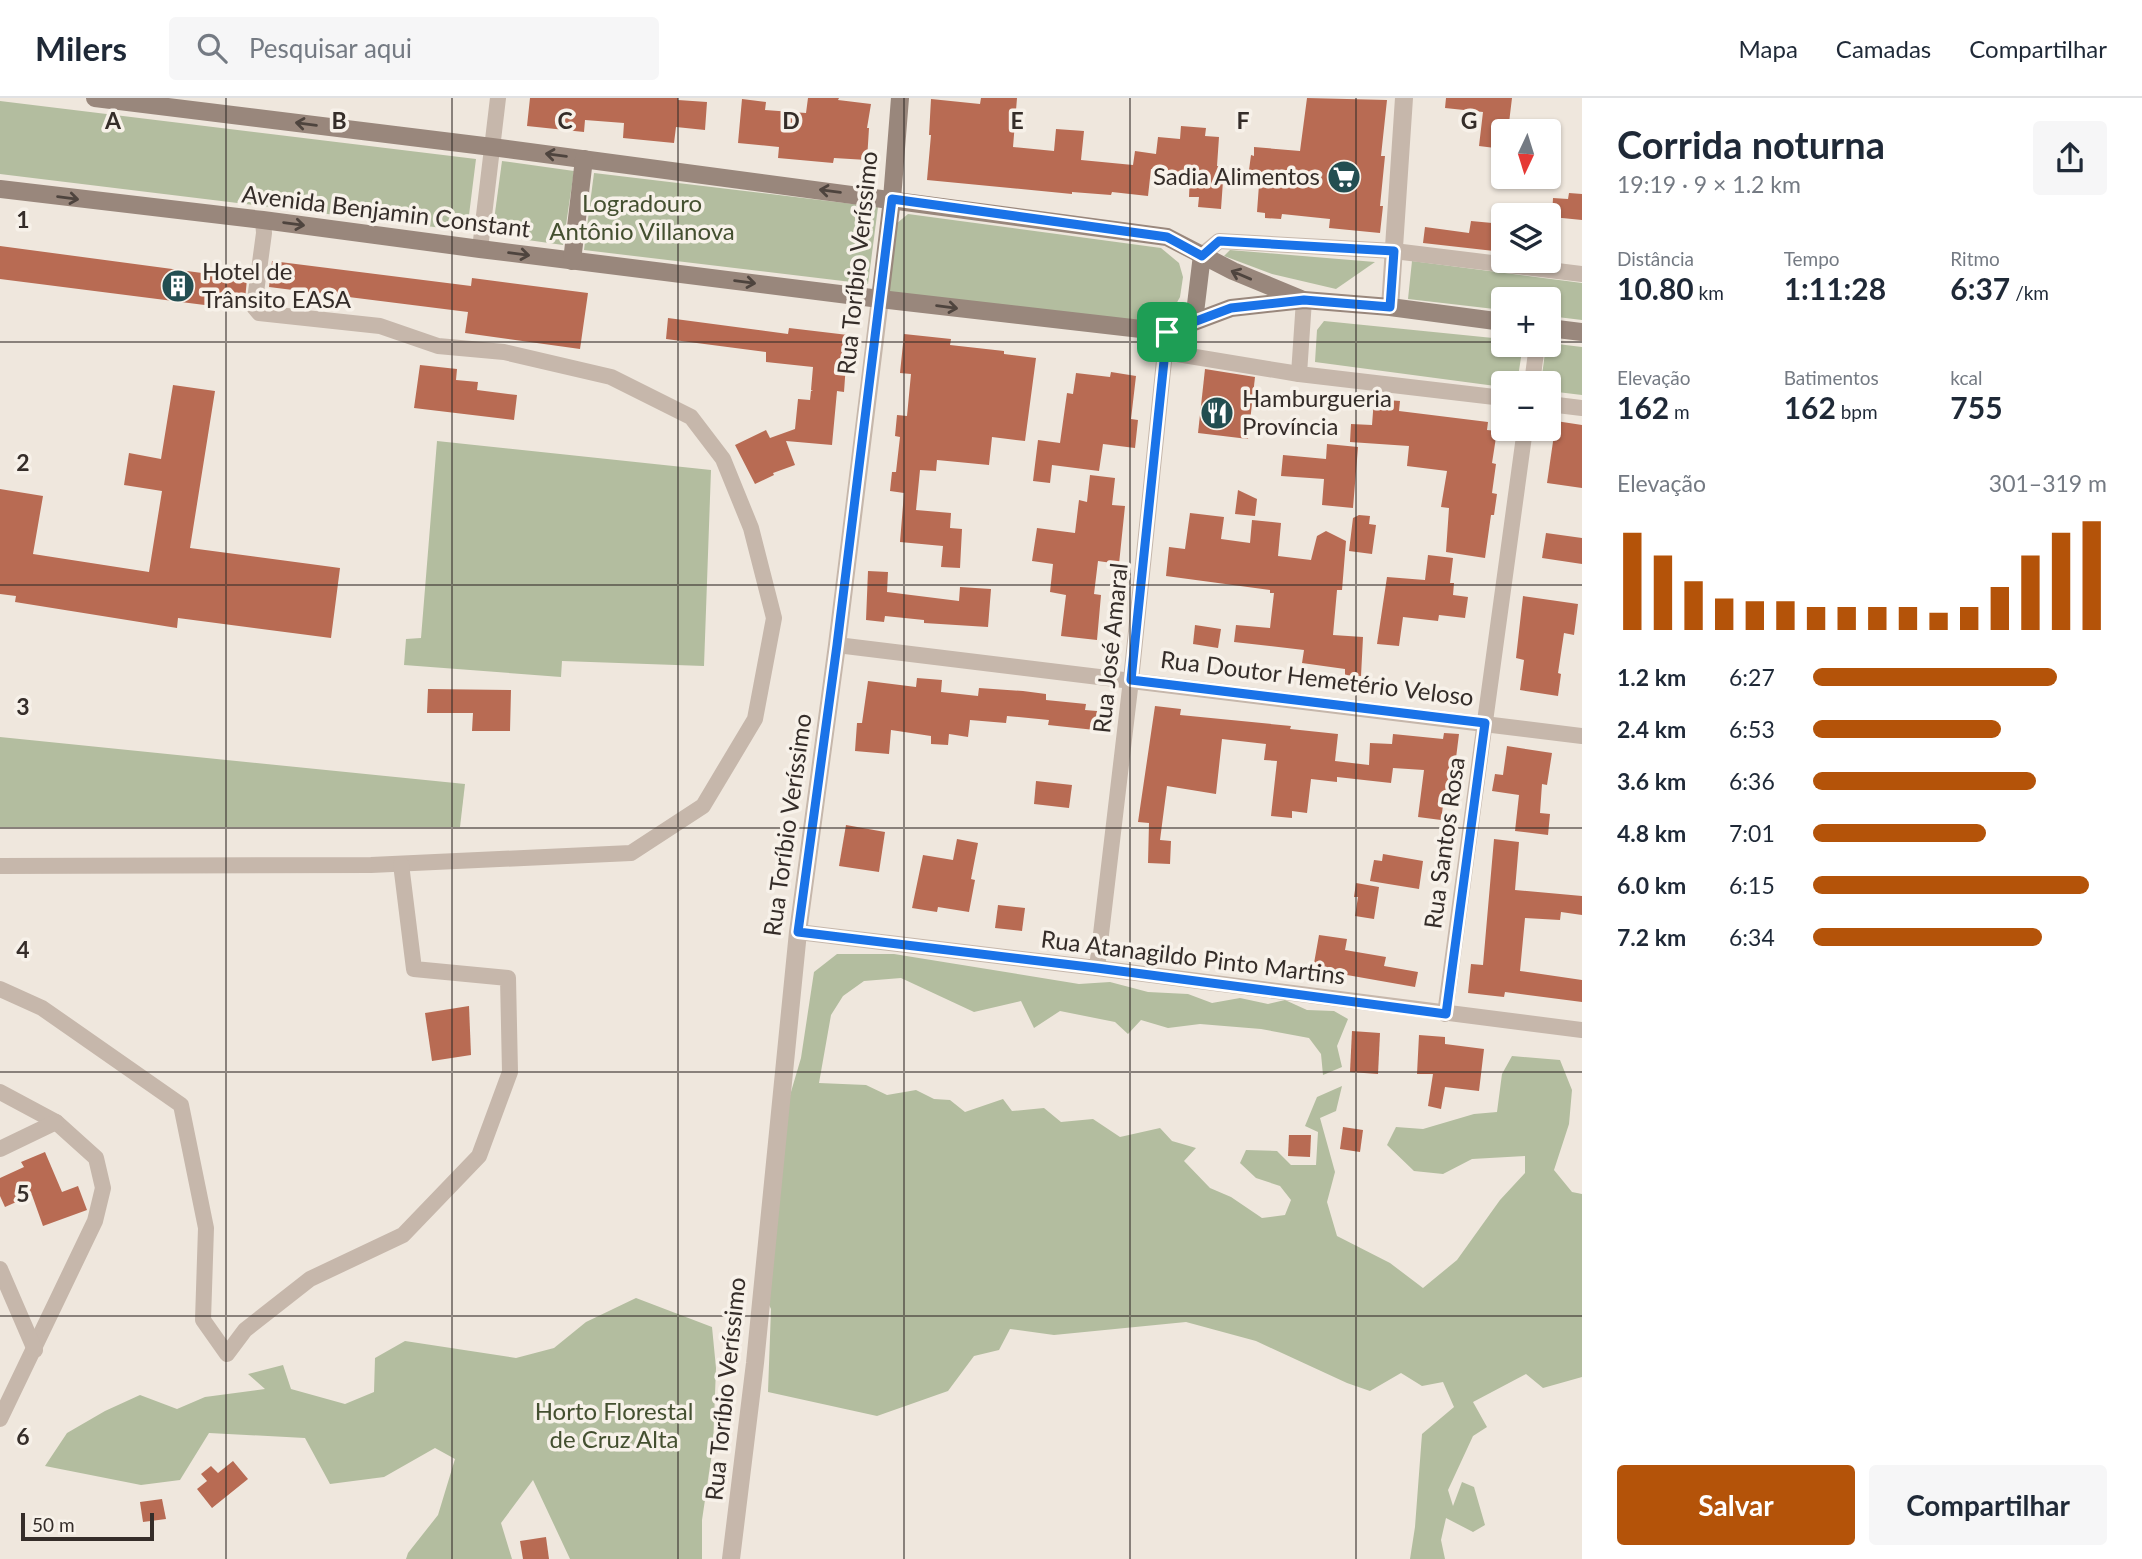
<!DOCTYPE html>
<html lang="pt">
<meta charset="utf-8">
<style>
body{margin:0;font-family:Lato,sans-serif;background:#f6f6f7;color:#1f2937;height:100vh;display:flex;flex-direction:column;font-size:26px;white-space:nowrap}
*{box-sizing:border-box;margin:0}
p{font-size:23px;color:#747a83}
.icon{flex:none;width:38px;height:38px;fill:none;stroke:currentColor;stroke-width:2;stroke-linecap:round;stroke-linejoin:round}
.map{position:relative;flex:1;overflow:hidden}
.details{display:flex;flex-direction:column;background:#fff;width:560px}
.details>*{flex:none}
.needle{width:46px;rotate:184deg}
.buttons{position:absolute;left:1491px;top:21px;display:grid;gap:14px}
.buttons a{display:grid;place-items:center;width:70px;height:70px;border-radius:7px;background:#fff;box-shadow:0 2px 5px #0004;font-size:35px}
.scale{position:absolute;left:21px;bottom:18px;width:133px;box-sizing:border-box;padding-left:7px;border:4px solid #352d29;border-top:0;font-size:19px;line-height:24px;white-space:nowrap;color:#352d29;-webkit-text-stroke:5px #f7f1e9;paint-order:stroke}
.pin{position:absolute;display:grid;place-items:center;width:60px;height:60px;color:#fff;margin:-30px;border-radius:14px;box-shadow:0 4px 10px #0006}
.round{display:grid;place-items:center;flex:none;width:74px;height:74px;border-radius:7px;background:#f6f6f7}
.overview{display:flex;align-items:center;justify-content:space-between;height:119px;padding:0 35px}
h1{font-size:38px;font-weight:700;line-height:52px}
.figures{display:grid;grid-template-columns:repeat(3,1fr);gap:10px;height:119px;padding:7px 35px}
.figures div{display:grid;align-content:center}
.figures b{font-size:30px;font-weight:700}
.figures small{font-size:19px;font-weight:400}
.figures p{font-size:19px}
.chart{height:196px;padding:14px 35px}
.chart p{display:flex;justify-content:space-between}
.chart svg{width:100%;height:126px;margin-top:7px;stroke:#b45309;stroke-width:6}
.action{display:flex;gap:14px;margin-top:auto;padding:14px 35px}
.action a{flex:1;height:80px;border-radius:7px;background:#b45309;color:#fff;font-size:28px;font-weight:700;line-height:80px;text-align:center}
.action a+a{background:#f6f6f7;color:#1f2937}
ul{padding:0 35px;list-style:none;font-size:23px}
li{display:grid;grid-template-columns:112px 84px 1fr;align-items:center;height:52px}
li i{height:18px;border-radius:9px;background:#b45309}
header{display:flex;align-items:center;gap:42px;box-sizing:border-box;height:98px;padding:0 35px;background:#fff;border-bottom:2px solid #e0e1e3}
header strong{font-size:33px}
nav{display:flex;gap:38px;margin-inline-start:auto;font-size:24px}
.search{width:490px;height:63px;background:#f6f6f7;display:flex;align-items:center;gap:18px;box-sizing:border-box;padding:0 24px;border-radius:7px;color:#747a83;font-size:26px}
main{display:flex;flex:1;min-height:0}
.map>svg:first-child{display:block}
</style>
<header>
<strong>Milers</strong>
<div class="search"><svg class="icon" aria-label="search" viewBox="0 0 24 24"><circle cx="10" cy="10" r="6"/><path d="M15 15l6 6"/></svg>Pesquisar aqui</div>
<nav><a>Mapa</a><a>Camadas</a><a>Compartilhar</a></nav>
</header>
<main>
<div class="map">
<svg width="1582" height="1461" viewBox="0 0 1582 1461">
<rect width="100%" height="100%" fill="#efe7dd"/>
<g fill="#b3bd9f">
<polygon points="0,3 476,61 467,133 0,76"/>
<polygon points="502,63 574,73 563,147 492,137"/>
<polygon points="594,75 878,109 868,186 584,152"/>
<polygon points="908,116 1161,150 1179,165 1183,179 1180,199 1170,217 1152,227 889,194 896,126"/>
<polygon points="1230,152 1375,164 1336,191 1272,176 1224,158"/>
<polygon points="1412,163 1582,185 1582,222 1549,218 1549,201 1503,201 1503,212 1408,201"/>
<polygon points="1324,223 1503,241 1503,247 1523,247 1517,285 1503,285 1503,289 1315,264 1317,232"/>
<polygon points="1549,245 1582,249 1582,297 1549,293 1549,285 1541,285 1546,247"/>
<polygon points="437,343 711,372 704,568 562,563 561,579 404,567 406,541 421,540"/>
<polygon points="0,639 465,686 460,729 0,729"/>
<polygon points="837,856 894,856 1079,886 1110,884 1148,894 1188,896 1212,905 1240,900 1268,906 1285,902 1307,912 1334,913 1348,921 1337,948 1342,969 1323,977 1321,956 1309,940 1261,931 1200,926 1168,930 1141,922 1128,936 1115,924 1060,913 1034,930 1021,903 974,914 901,880 864,883 843,898 831,917 819,985 866,987 887,997 916,992 934,1001 950,1002 965,1014 1003,1001 1012,1013 1044,1010 1061,1024 1093,1021 1120,1039 1160,1030 1172,1043 1196,1050 1184,1063 1210,1090 1231,1099 1262,1120 1285,1117 1291,1102 1280,1088 1256,1080 1240,1065 1246,1052 1277,1053 1291,1067 1316,1067 1318,1034 1305,1028 1317,999 1342,988 1336,1013 1320,1020 1335,1074 1327,1104 1337,1138 1390,1165 1423,1190 1457,1162 1500,1102 1525,1075 1525,1058 1472,1061 1443,1076 1414,1073 1387,1047 1396,1029 1423,1031 1474,1016 1497,1014 1502,976 1512,958 1560,962 1572,992 1569,1026 1554,1072 1572,1094 1582,1096 1582,1279 1543,1290 1526,1276 1473,1304 1487,1329 1473,1338 1448,1392 1453,1408 1462,1384 1474,1389 1485,1427 1473,1434 1446,1420 1441,1442 1445,1461 1410,1461 1415,1429 1422,1336 1454,1309 1443,1284 1422,1288 1401,1275 1370,1293 1347,1285 1256,1243 1186,1224 1054,1237 1010,1231 999,1252 974,1258 948,1293 877,1318 768,1294 771,1211 763,1194 788,1004 801,960 814,874"/>
<polygon points="636,1200 712,1229 716,1270 713,1348 702,1422 702,1461 570,1461 533,1382 501,1425 512,1461 406,1461 408,1455 438,1417 455,1361 435,1350 384,1379 330,1386 305,1340 209,1335 180,1382 141,1387 45,1368 67,1335 105,1313 140,1297 177,1311 205,1299 265,1291 248,1276 283,1267 291,1291 345,1306 374,1294 375,1260 405,1243 516,1260 554,1250 586,1224"/>
</g>
<g fill="#b86b53">
<polygon points="530,0 678,0 678,2 707,4 705,32 676,29 674,45 623,40 624,25 585,22 584,34 527,28"/>
<polygon points="808,0 839,0 838,2 871,6 867,30 869,30 867,62 834,60 833,65 778,60 779,49 738,45 742,1 766,4 765,12 806,15"/>
<polygon points="981,0 1017,0 1013,49 1054,53 1056,31 1084,33 1081,62 1133,67 1135,53 1156,56 1158,39 1180,41 1181,28 1206,30 1205,38 1219,39 1217,68 1224,69 1221,111 1198,109 1199,99 1189,99 1190,75 1151,71 1148,98 1112,94 1111,97 1072,94 1072,96 927,82 931,37 929,37 931,1 980,6"/>
<polygon points="1307,0 1387,2 1381,58 1385,58 1380,108 1383,108 1380,135 1329,130 1330,121 1282,116 1281,121 1265,120 1265,115 1257,114 1260,73 1249,72 1251,57 1254,58 1254,49 1300,53"/>
<polygon points="1446,0 1512,0 1508,33 1503,33 1503,51 1479,48 1483,14 1445,10"/>
<polygon points="1569,95 1582,96 1582,122 1552,119 1553,100 1568,101"/>
<polygon points="1471,123 1503,126 1503,154 1423,145 1425,129 1469,135"/>
<polygon points="0,148 247,181 244,212 0,181"/>
<polygon points="272,163 471,188 472,180 588,195 580,251 465,235 468,214 269,189"/>
<polygon points="668,220 788,236 789,230 848,237 844,294 837,293 832,347 786,343 795,367 773,375 774,377 755,386 735,347 766,332 770,340 795,331 798,301 810,302 811,293 813,292 811,292 813,269 766,264 766,254 666,241"/>
<polygon points="904,236 951,241 950,247 1004,253 1004,256 1036,260 1025,343 992,339 989,367 937,362 936,373 920,372 916,412 951,415 950,430 962,431 960,470 941,469 943,448 900,444 904,395 890,393 892,374 896,374 900,339 895,338 897,317 907,318 911,276 900,275"/>
<polygon points="420,267 457,271 456,282 478,284 477,292 517,297 514,322 414,310"/>
<polygon points="1205,271 1255,279 1248,341 1198,335"/>
<polygon points="1111,274 1136,278 1131,321 1138,322 1135,350 1103,346 1099,373 1052,367 1050,385 1033,383 1038,342 1060,345 1067,295 1073,296 1076,275 1110,279"/>
<polygon points="173,287 215,293 190,450 340,470 331,540 178,520 177,530 15,504 16,498 0,496 0,391 43,398 33,456 149,474 162,393 124,387 129,355 161,361"/>
<polygon points="1374,301 1400,303 1399,313 1488,324 1487,332 1497,333 1492,365 1496,366 1492,395 1497,396 1494,417 1491,417 1485,460 1446,454 1449,410 1441,409 1447,373 1407,368 1409,348 1350,344 1351,326 1372,327"/>
<polygon points="1556,323 1582,327 1582,390 1547,385"/>
<polygon points="1327,346 1358,349 1353,410 1322,407 1324,381 1281,378 1283,357 1326,361"/>
<polygon points="1090,377 1115,380 1112,407 1125,408 1119,466 1098,463 1094,496 1101,497 1097,542 1061,538 1066,497 1050,494 1053,466 1032,463 1037,430 1075,435 1079,402 1087,404"/>
<polygon points="1238,392 1257,401 1255,418 1235,416"/>
<polygon points="1190,415 1224,419 1221,441 1250,445 1252,422 1281,425 1278,458 1311,462 1317,438 1326,433 1346,443 1342,492 1337,492 1333,537 1363,539 1361,578 1345,577 1345,571 1302,565 1304,552 1234,544 1236,527 1270,530 1274,495 1270,495 1270,492 1166,478 1169,449 1185,451"/>
<polygon points="1359,417 1370,418 1369,426 1376,427 1372,456 1349,453 1353,420"/>
<polygon points="1546,435 1582,440 1582,466 1542,460"/>
<polygon points="1428,457 1453,460 1450,485 1454,485 1453,497 1468,499 1465,520 1439,517 1438,523 1403,519 1399,548 1377,546 1387,479 1425,482"/>
<polygon points="868,473 888,474 887,494 959,503 960,489 991,491 988,529 924,525 924,522 885,518 884,524 866,522"/>
<polygon points="1523,498 1578,506 1574,537 1564,535 1558,575 1561,576 1558,598 1520,592 1524,562 1516,560"/>
<polygon points="1195,527 1221,531 1218,550 1193,546"/>
<polygon points="917,580 942,582 941,594 978,598 979,590 1023,593 1046,596 1046,602 1086,606 1085,612 1097,613 1095,632 1048,627 1049,622 1007,618 1006,625 970,622 968,639 949,636 948,647 931,646 931,638 891,632 889,656 855,653 857,625 862,625 868,583 916,589"/>
<polygon points="428,591 511,592 510,633 472,633 473,615 427,615"/>
<polygon points="1155,608 1181,611 1180,617 1291,628 1290,631 1338,636 1335,663 1369,667 1370,645 1392,646 1393,636 1443,641 1444,635 1459,636 1454,676 1452,676 1450,693 1445,693 1441,722 1418,719 1424,672 1393,670 1391,685 1337,679 1337,684 1311,681 1307,715 1292,713 1292,720 1271,718 1277,663 1264,662 1266,646 1222,641 1216,696 1167,688 1160,742 1171,743 1170,766 1148,765 1149,725 1138,724"/>
<polygon points="1507,648 1552,655 1547,687 1542,686 1540,715 1550,716 1548,737 1515,733 1519,697 1492,693 1495,676 1503,677"/>
<polygon points="1036,683 1072,687 1069,710 1034,706"/>
<polygon points="846,727 885,734 879,774 839,768"/>
<polygon points="957,741 978,745 971,781 975,782 969,814 938,809 937,814 912,810 923,757 953,762"/>
<polygon points="1494,741 1519,744 1515,792 1582,798 1582,817 1561,814 1560,822 1525,820 1520,873 1582,882 1582,904 1505,894 1504,899 1468,895 1471,866 1483,867"/>
<polygon points="1383,756 1423,763 1419,791 1370,783 1374,762 1382,763"/>
<polygon points="1356,785 1379,789 1374,821 1355,818 1358,799 1354,799"/>
<polygon points="998,807 1025,810 1022,833 995,830"/>
<polygon points="1319,837 1347,841 1345,852 1386,859 1384,868 1418,874 1415,889 1313,871"/>
<polygon points="469,908 471,957 432,963 425,915"/>
<polygon points="1352,933 1380,935 1378,976 1350,974"/>
<polygon points="1419,937 1445,939 1445,946 1484,951 1479,993 1445,989 1441,1011 1428,1008 1433,976 1417,976"/>
<polygon points="1343,1029 1363,1032 1360,1054 1340,1051"/>
<polygon points="1289,1037 1311,1037 1310,1059 1288,1058"/>
<polygon points="45,1054 62,1094 78,1088 87,1112 43,1128 32,1097 5,1109 0,1098 0,1080 24,1069 21,1064"/>
<polygon points="233,1363 248,1381 212,1410 197,1391 207,1383 201,1376 211,1368 218,1375"/>
<polygon points="162,1401 166,1421 143,1424 140,1404"/>
<polygon points="546,1439 549,1461 523,1461 520,1443"/>
</g>
<g fill="none" stroke-linecap="round" stroke-linejoin="round">
<g stroke="#c6b7ab" stroke-width="16">
<polyline points="480,151 498,0"/>
<polyline points="1202,157 1219,143 1394,153 1582,176"/>
<polyline points="1304,202 1299,276 1503,300"/>
<polyline points="1165,254 1299,276"/>
<polyline points="1532,285 1537,247"/>
<polyline points="1549,306 1582,310"/>
<polyline points="837,547 1582,638"/>
<polyline points="0,768 371,767 631,755 703,708 755,621 774,520 751,430 723,361 691,319 611,279 504,254 438,248 380,228 259,215 254,209 264,135 263,122"/>
<polyline points="798,834 1097,870 1582,932"/>
<polyline points="1097,870 1131,582 1167,234"/>
<polyline points="0,891 42,910 181,1007 206,1130 203,1222 227,1256 245,1232 310,1181 403,1137 479,1058 510,974 508,880 414,871 401,766"/>
<polyline points="1445,916 1525,331"/>
<polyline points="0,994 56,1024 96,1060 103,1090 95,1123 0,1321"/>
<polyline points="0,1051 56,1024"/>
<polyline points="0,1171 35,1252"/>
</g>
<g stroke="#c6b7ab" stroke-width="18">
<polyline points="1390,209 1404,0"/>
<polyline points="731,1461 755,1265 798,834 837,547 880,201"/>
</g>
<g stroke="#99877c" stroke-width="18">
<polyline points="95,0 492,49 1167,139 1233,173 1301,201"/>
<polyline points="0,91 263,122 480,151 880,201 1167,234 1231,210 1304,202 1390,209 1503,224"/>
<polyline points="572,163 584,61"/>
<polyline points="880,201 892,101 900,0"/>
<polyline points="1194,223 1202,157"/>
<polyline points="1549,230 1582,234"/>
</g>
</g>
<defs><path id="oneway-shaft" d="M-6 0H5M1.5-3L5.5 0L1.5 3" fill="none" stroke-width="1.6" stroke-linecap="round" stroke-linejoin="round" transform="scale(1.75)"/></defs>
<g stroke="#4e443e">
<use href="#oneway-shaft" transform="translate(306 26) rotate(-173)"/>
<use href="#oneway-shaft" transform="translate(556 57) rotate(-173)"/>
<use href="#oneway-shaft" transform="translate(830 93) rotate(-173)"/>
<use href="#oneway-shaft" transform="translate(68 100) rotate(7)"/>
<use href="#oneway-shaft" transform="translate(294 126) rotate(8)"/>
<use href="#oneway-shaft" transform="translate(519 156) rotate(7)"/>
<use href="#oneway-shaft" transform="translate(1241 177) rotate(-157)"/>
<use href="#oneway-shaft" transform="translate(745 184) rotate(7)"/>
<use href="#oneway-shaft" transform="translate(947 209) rotate(7)"/>
</g>
<g fill="none" stroke-linecap="round" stroke-linejoin="round">
<defs>
<polygon id="route" points="892,101 1167,139 1202,158 1219,143 1394,153 1390,209 1304,202 1231,210 1167,234 1131,582 1485,625 1446,916 1097,870 798,834 837,547"/>
</defs>
<use href="#route" stroke="#fff" stroke-width="14"/>
<use href="#route" stroke="#1a73e8" stroke-width="9"/>
</g>
<path fill="none" stroke="#352d29" stroke-width="2" stroke-opacity="0.55" d="M 226,0 L 226,1461M 452,0 L 452,1461M 678,0 L 678,1461M 904,0 L 904,1461M 1130,0 L 1130,1461M 1356,0 L 1356,1461M 0,244 L 1503,244M 1549,244 L 1582,244M 0,487 L 1582,487M 0,730 L 1582,730M 0,974 L 1582,974M 0,1218 L 1582,1218"/>
<defs>
<symbol id="supermarket-disc" viewBox="-11 -11 22 22"><circle r="9.5" fill="#234e51" stroke="#f7f1e9"/><path d="M-6-5.5h2.5l.6 2H6L4.5 2H-2.5L-4.4-4H-6ZM-1.5 3.2a1.3 1.3 0 1 0 .1 0ZM3 3.2a1.3 1.3 0 1 0 .1 0Z" fill="#fff"/></symbol>
<symbol id="building-disc" viewBox="-11 -11 22 22"><circle r="9.5" fill="#234e51" stroke="#f7f1e9"/><path d="M-4-6H4V6H1V3H-1V6H-4ZM-2.5-4.3h1.7v1.8h-1.7ZM.8-4.3h1.7v1.8H.8ZM-2.5-1h1.7V.8h-1.7ZM.8-1h1.7V.8H.8Z" fill="#fff"/></symbol>
<symbol id="restaurant-disc" viewBox="-11 -11 22 22"><circle r="9.5" fill="#234e51" stroke="#f7f1e9"/><path d="M-5-6h1v4h1v-4h1v4h1v-4h1v5L-1.5 .5V6h-2V.5L-5-1ZM5-6V6H3V1.5H1.5Q1.5-4 5-6Z" fill="#fff"/></symbol>
</defs>
<g fill-rule="evenodd">
<use href="#supermarket-disc" x="1325" y="60" width="38" height="38"/>
<use href="#building-disc" x="159" y="169" width="38" height="38"/>
<use href="#restaurant-disc" x="1198" y="296" width="38" height="38"/>
</g>
<g text-anchor="middle" stroke-width="7" stroke-linejoin="round" paint-order="stroke">
<g font-size="24" fill="#352d29" stroke="#f7f1e9" text-anchor="start">
<text x="1320" y="87" text-anchor="end">Sadia Alimentos</text>
<text x="202" y="182">Hotel de<tspan x="202" dy="28">Trânsito EASA</tspan></text>
<text x="1242" y="309">Hamburgueria<tspan x="1242" dy="28">Província</tspan></text>
</g>
<g font-size="24" fill="#445030" stroke="#f7f1e9">
<text x="642" y="114">Logradouro<tspan x="642" dy="28">Antônio Villanova</tspan></text>
<text x="614" y="1322">Horto Florestal<tspan x="614" dy="28">de Cruz Alta</tspan></text>
</g>
<g font-size="24" fill="#352d29" stroke="#f7f1e9">
<text transform="translate(386 114) rotate(7)" y="8">Avenida Benjamin Constant</text>
<text transform="translate(858 165) rotate(-84)" y="8">Rua Toríbio Veríssimo</text>
<text transform="translate(1111 550) rotate(-84)" y="8">Rua José Amaral</text>
<text transform="translate(1317 581) rotate(7)" y="8">Rua Doutor Hemetério Veloso</text>
<text transform="translate(788 727) rotate(-82)" y="8">Rua Toríbio Veríssimo</text>
<text transform="translate(1445 745) rotate(-82)" y="8">Rua Santos Rosa</text>
<text transform="translate(1193 860) rotate(7)" y="8">Rua Atanagildo Pinto Martins</text>
<text transform="translate(726 1291) rotate(-84)" y="8">Rua Toríbio Veríssimo</text>
</g>
</g>
<g font-size="23" text-anchor="middle" font-weight="bold" fill="#352d29" stroke="#f7f1e9" stroke-width="7" stroke-linejoin="round" paint-order="stroke">
<text x="113" y="31">A</text>
<text x="339" y="31">B</text>
<text x="565" y="31">C</text>
<text x="791" y="31">D</text>
<text x="1017" y="31">E</text>
<text x="1243" y="31">F</text>
<text x="1469" y="31">G</text>
<text x="23" y="130">1</text>
<text x="23" y="373">2</text>
<text x="23" y="617">3</text>
<text x="23" y="860">4</text>
<text x="23" y="1104">5</text>
<text x="23" y="1347">6</text>
</g>
</svg>
<div class="buttons">
<a><svg class="needle" viewBox="-14 -14 28 28"><path d="M0-13l5 13h-10z" fill="#e53935"/><path d="M0 13l5-13h-10z" fill="#747a83"/></svg></a>
<a><svg class="icon" aria-label="layers" viewBox="0 0 24 24"><path d="M12 4l9 5-9 5-9-5zM3 14l9 5 9-5"/></svg></a>
<a>+</a>
<a>−</a>
</div>
<div class="scale">50 m</div>
<div class="pin" style="left:1167px;top:234px;background:#1e9e55"><svg class="icon" aria-label="arrive" viewBox="0 0 24 24"><path d="M6 21V4h12l-3 4 3 4H6"/></svg></div>
</div>
<section class="details">
<div class="overview"><div><h1>Corrida noturna</h1><p>19:19 · 9 × 1.2 km</p></div><a class="round"><svg class="icon" aria-label="share" viewBox="0 0 24 24"><path d="M12 15V3M7 8l5-5 5 5M5 13v7h14v-7"/></svg></a></div>
<div class="figures">
<div><p>Distância</p><b>10.80<small> km</small></b></div>
<div><p>Tempo</p><b>1:11:28</b></div>
<div><p>Ritmo</p><b>6:37<small> /km</small></b></div>
</div>
<div class="figures">
<div><p>Elevação</p><b>162<small> m</small></b></div>
<div><p>Batimentos</p><b>162<small> bpm</small></b></div>
<div><p>kcal</p><b>755</b></div>
</div>
<div class="chart"><p><span>Elevação</span>301–319 m</p>
<svg viewBox="0 0 160 44" preserveAspectRatio="none"><path d="M5 44V10M15 44V18M25 44V27M35 44V33M45 44V34M55 44V34M65 44V36M75 44V36M85 44V36M95 44V36M105 44V38M115 44V36M125 44V29M135 44V18M145 44V10M155 44V6"/></svg>
</div>
<ul>
<li><b>1.2 km</b>6:27<i style="width:83%"></i></li>
<li><b>2.4 km</b>6:53<i style="width:64%"></i></li>
<li><b>3.6 km</b>6:36<i style="width:76%"></i></li>
<li><b>4.8 km</b>7:01<i style="width:59%"></i></li>
<li><b>6.0 km</b>6:15<i style="width:94%"></i></li>
<li><b>7.2 km</b>6:34<i style="width:78%"></i></li>
</ul>
<div class="action"><a>Salvar</a><a>Compartilhar</a></div>
</section>
</main>
